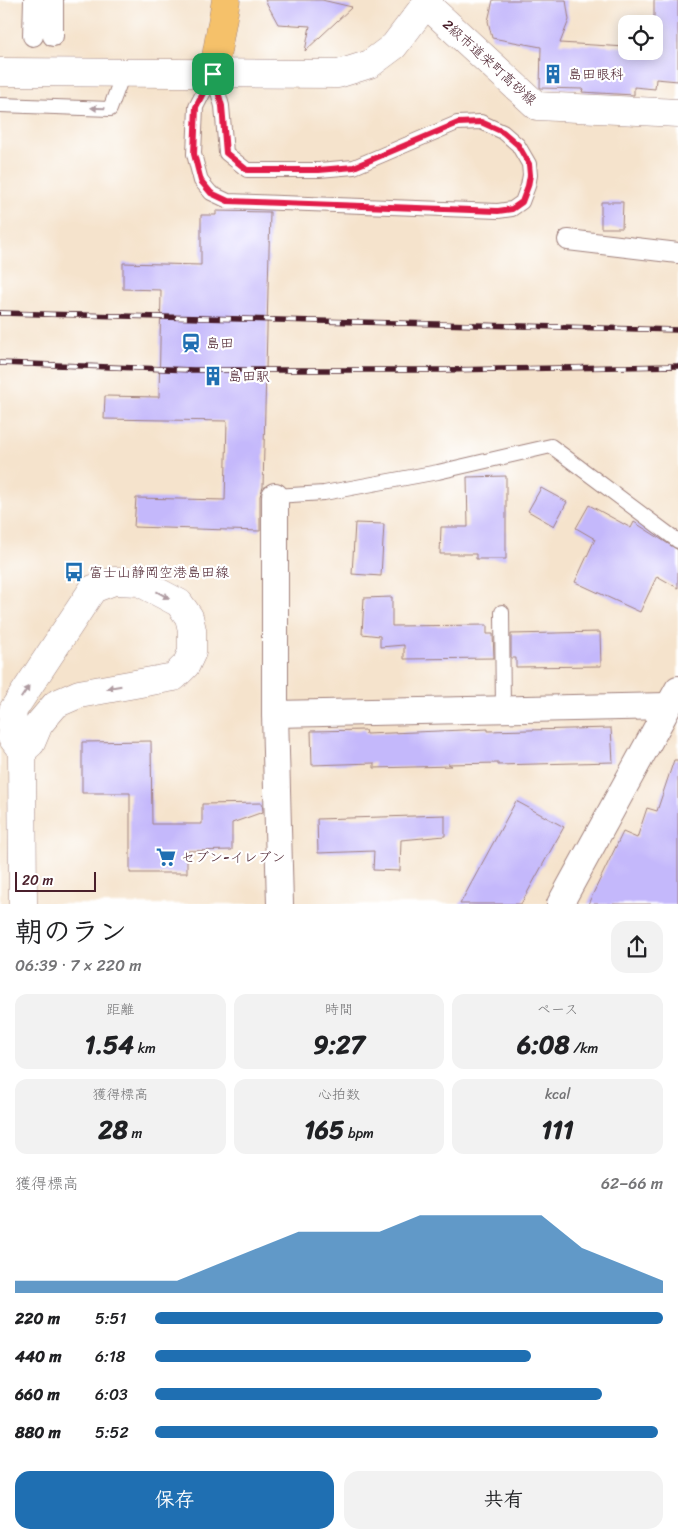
<!DOCTYPE html>
<html lang="ja">
<meta charset="utf-8">
<style>
body{margin:0;font-family:Sriracha,"Klee One",sans-serif;background:#f2f2f2;color:#202124;height:100vh;display:flex;flex-direction:column;font-size:19px;white-space:nowrap}
*{box-sizing:border-box;margin:0}
p{font-size:16px;color:#757577}
.icon{flex:none;width:28px;height:28px;fill:none;stroke:currentColor;stroke-width:2;stroke-linecap:round;stroke-linejoin:round}
.map{position:relative;height:904px;overflow:hidden}
.panel{display:flex;flex-direction:column;background:#fff;flex:1}
.panel>*{flex:none}
.controls{position:absolute;left:618px;top:15px;display:grid;gap:10px}
.controls a{display:grid;place-items:center;width:45px;height:45px;border-radius:10px;background:#fff;box-shadow:0 2px 12px #0003;font-size:25px}
.scale{position:absolute;left:15px;bottom:12px;width:81px;box-sizing:border-box;padding-left:5px;border:2px solid #4a1f2b;border-top:0;font-size:14px;line-height:18px;white-space:nowrap;color:#4a1f2b;-webkit-text-stroke:4px #fff;paint-order:stroke}
.pin{position:absolute;display:grid;place-items:center;width:42px;height:42px;color:#fff;margin:-21px;border-radius:10px;box-shadow:0 2px 8px #0006}
.round{display:grid;place-items:center;flex:none;width:52px;height:52px;border-radius:15px;background:#f2f2f2}
.headline{display:flex;align-items:center;justify-content:space-between;height:85px;padding:0 15px}
h1{font-size:28px;font-weight:700;line-height:38px}
.figures{display:grid;grid-template-columns:repeat(3,1fr);gap:8px;height:85px;padding:5px 15px}
.figures div{display:grid;align-content:center;border-radius:12px;background:#f2f2f2;text-align:center}
.figures b{font-size:25px;font-weight:700}
.figures small{font-size:14px;font-weight:400}
.figures p{font-size:14px}
.chart{height:140px;padding:10px 15px}
.chart p{display:flex;justify-content:space-between}
.chart svg{width:100%;height:90px;margin-top:5px;fill:#1f6fb2;opacity:.7}
.primary-button{display:flex;gap:10px;margin-top:auto;padding:10px 15px}
.primary-button a{flex:1;height:58px;border-radius:15px;background:#1f6fb2;color:#fff;font-size:20px;font-weight:700;line-height:58px;text-align:center}
.primary-button a+a{background:#f2f2f2;color:#202124}
ul{padding:0 15px;list-style:none;font-size:16px}
li{display:grid;grid-template-columns:80px 60px 1fr;align-items:center;height:38px}
li i{height:12px;border-radius:6px;background:#1f6fb2}
.map>svg:first-child{display:block}
</style>
<div class="map">
<svg width="678" height="904" viewBox="0 0 678 904">
<rect width="100%" height="100%" fill="#fff"/>
<filter id="ink" filterUnits="userSpaceOnUse"><feTurbulence type="fractalNoise" baseFrequency=".02" numOctaves="2"/><feDisplacementMap in="SourceGraphic" scale="10" xChannelSelector="R" yChannelSelector="G"/><feConvolveMatrix kernelMatrix="1 2 1 2 8 2 1 2 1" color-interpolation-filters="sRGB"/></filter>
<filter id="wash" filterUnits="userSpaceOnUse"><feTurbulence type="fractalNoise" baseFrequency=".0096" numOctaves="4" result="noise"/><feDisplacementMap in="SourceGraphic" scale="20" xChannelSelector="R" yChannelSelector="G"/><feGaussianBlur stdDeviation="1.12" result="paint"/><feColorMatrix in="noise" values="0 0 0 0 0 0 0 0 0 0 0 0 0 0 0 0 0 1.4 0 .05"/><feComposite in="paint" operator="in"/></filter>
<g filter="url(#wash)">
<rect width="100%" height="100%" fill="#f5e3cc"/>
<g id="blocks">
<g fill="#c4b8fb">
<polygon points="265,0 322,0 352,7 305,51 310,26 278,24"/>
<polygon points="493,0 566,0 569,20 560,43 626,47 626,51 654,51 654,0 678,0 678,81 656,79 655,89 634,87 634,95 582,92 583,89 540,88 541,47 492,38 488,21"/>
<polygon points="601,202 623,202 622,228 601,228"/>
<polygon points="216,211 270,212 263,487 260,496 260,531 134,527 136,498 225,500 227,421 104,419 105,396 159,397 161,290 123,289 123,263 201,265 201,215 216,215"/>
<polygon points="506,476 506,559 476,559 476,554 440,554 441,527 468,527 467,477"/>
<polygon points="541,488 567,502 554,526 528,511"/>
<polygon points="589,505 631,528 634,522 678,550 678,588 657,576 640,612 575,582 595,539 576,528"/>
<polygon points="355,523 384,524 381,576 352,574"/>
<polygon points="392,597 392,626 487,625 487,634 493,634 494,658 404,659 404,645 380,647 380,636 362,634 364,598"/>
<polygon points="600,632 601,666 516,667 516,658 511,658 511,634"/>
<polygon points="611,728 613,762 498,765 498,763 448,764 452,766 374,768 374,763 312,765 311,731 365,730 366,734 488,729 488,731"/>
<polygon points="151,741 152,824 202,824 202,804 262,803 263,812 232,823 232,850 187,851 187,873 130,873 130,793 82,793 82,742"/>
<polygon points="674,760 678,760 678,904 588,904 623,832 637,838 647,808 657,811"/>
<polygon points="516,801 564,827 547,857 521,904 460,904"/>
<polygon points="445,815 445,836 401,840 400,871 373,870 374,851 318,853 317,819"/>
</g>
</g>
</g>
<g filter="url(#ink)">
<use href="#blocks" fill-opacity="0" stroke="#a0817c" stroke-width="1"/>
<g fill="none" stroke-linecap="round" stroke-linejoin="round">
<defs>
<g id="service">
<polygon points="213,74 222,106 226,153 247,170 319,170 354,167 457,123 481,122 503,132 518,145 529,164 530,175 528,186 522,202 512,209 498,211 228,201 211,193 201,181 194,154 196,107"/>
<polyline points="0,105 110,109 123,74"/>
<polyline points="275,496 324,493 438,472 551,446 678,541"/>
<polyline points="502,612 503,709"/>
</g>
<g id="pedestrian">
<polyline points="33,36 34,0"/>
<polyline points="53,36 53,0"/>
<polyline points="568,240 678,253"/>
</g>
<g id="minor">
<polyline points="275,496 275,714 280,904"/>
<polyline points="275,714 668,706"/>
<polyline points="560,904 678,689"/>
</g>
<g id="tertiary">
<polyline points="426,4 537,106 678,113"/>
<polyline points="0,72 338,74 370,64 394,46 429,0"/>
<polyline points="22,751 31,743 39,724 56,704 79,694 174,677 186,665 192,652 192,630 189,617 179,603 139,582 114,581 93,589 13,710 11,736 22,751 23,904"/>
</g>
<polyline id="primary" points="213,74 226,0"/>
</defs>
<use href="#service" stroke="#a0817c" stroke-width="16"/>
<use href="#pedestrian" stroke="#a0817c" stroke-width="22"/>
<use href="#minor" stroke="#a0817c" stroke-width="28"/>
<use href="#tertiary" stroke="#a0817c" stroke-width="29"/>
<use href="#primary" stroke="#a0817c" stroke-width="29"/>
<use href="#service" stroke="#fff" stroke-width="14"/>
<use href="#pedestrian" stroke="#fff" stroke-width="20"/>
<use href="#minor" stroke="#fff" stroke-width="26"/>
<use href="#tertiary" stroke="#fff" stroke-width="28"/>
<use href="#primary" stroke="#f5c16b" stroke-width="28"/>
<defs>
<g id="rail">
<polyline points="0,313 678,330"/>
<polyline points="0,363 193,370 442,370 678,366"/>
</g>
</defs>
<use href="#rail" stroke="#4a1f2b" stroke-width="5.5"/>
<use href="#rail" stroke="#fff" stroke-width="4" stroke-dasharray="11" stroke-linecap="butt"/>
</g>
<defs><path id="oneway-solid" d="M-6-.8H1V-3.2L6.5 0L1 3.2V.8H-6Z" transform="scale(1.25)"/></defs>
<g fill="#ae9aa0">
<use href="#oneway-solid" transform="translate(98 108) rotate(-178)"/>
<use href="#oneway-solid" transform="translate(163 595) rotate(28)"/>
<use href="#oneway-solid" transform="translate(114 687) rotate(170)"/>
<use href="#oneway-solid" transform="translate(25 692) rotate(-56)"/>
</g>
</g>
<g fill="none" stroke-linecap="round" stroke-linejoin="round" filter="url(#ink)">
<defs>
<polygon id="route" points="213,74 222,106 226,153 247,170 319,170 354,167 458,123 481,122 503,132 518,145 529,164 530,175 528,186 522,202 512,209 498,211 228,201 211,193 201,181 194,154 196,107"/>
</defs>
<use href="#route" stroke="#fff" stroke-width="10"/>
<use href="#route" stroke="#e11d48" stroke-width="6"/>
</g>
<defs>
<symbol id="building-bare" viewBox="-9 -9 18 18"><path d="M-4-6H4V6H1V3H-1V6H-4ZM-2.5-4.3h1.7v1.8h-1.7ZM.8-4.3h1.7v1.8H.8ZM-2.5-1h1.7V.8h-1.7ZM.8-1h1.7V.8H.8Z" fill="#1f6fb2" stroke="#fff" stroke-width="2.5" paint-order="stroke"/></symbol>
<symbol id="station-bare" viewBox="-9 -9 18 18"><path d="M-3-6H3Q5-6 5-4V2Q5 4 3 4L4.5 6H3L1.5 4h-3L-3 6H-4.5L-3 4Q-5 4-5 2V-4Q-5-6-3-6ZM-3.5-4v3h7v-3ZM-3.5 1v1.5H-2V1ZM2 1v1.5H3.5V1Z" fill="#1f6fb2" stroke="#fff" stroke-width="2.5" paint-order="stroke"/></symbol>
<symbol id="bus-bare" viewBox="-9 -9 18 18"><path d="M-5-6H5V4H4V6H2V4H-2V6H-4V4H-5ZM-3.5-4V0h7V-4ZM-3.5 1.2v1.5H-2V1.2ZM2 1.2v1.5H3.5V1.2Z" fill="#1f6fb2" stroke="#fff" stroke-width="2.5" paint-order="stroke"/></symbol>
<symbol id="supermarket-bare" viewBox="-9 -9 18 18"><path d="M-6-5.5h2.5l.6 2H6L4.5 2H-2.5L-4.4-4H-6ZM-1.5 3.2a1.3 1.3 0 1 0 .1 0ZM3 3.2a1.3 1.3 0 1 0 .1 0Z" fill="#1f6fb2" stroke="#fff" stroke-width="2.5" paint-order="stroke"/></symbol>
</defs>
<g fill-rule="evenodd">
<use href="#building-bare" x="539" y="60" width="28" height="28"/>
<use href="#station-bare" x="177" y="329" width="28" height="28"/>
<use href="#building-bare" x="199" y="362" width="28" height="28"/>
<use href="#bus-bare" x="60" y="558" width="28" height="28"/>
<use href="#supermarket-bare" x="152" y="843" width="28" height="28"/>
</g>
<g text-anchor="middle" stroke-width="4.5" stroke-linejoin="round" paint-order="stroke">
<g font-size="14" fill="#4a1f2b" stroke="#fff">
<text transform="translate(490 62) rotate(42)" y="5">2級市道栄町高砂線</text>
</g>
<g font-size="14" fill="#4a1f2b" stroke="#fff" text-anchor="start">
<text x="568" y="79">島田眼科</text>
<text x="206" y="348">島田</text>
<text x="228" y="381">島田駅</text>
<text x="89" y="577">富士山静岡空港島田線</text>
<text x="181" y="862">セブン-イレブン</text>
</g>
</g>
</svg>
<div class="controls">
<a><svg class="icon" aria-label="locate" viewBox="0 0 24 24"><circle cx="12" cy="12" r="6"/><path d="M12 2v4M12 18v4M2 12h4M18 12h4"/></svg></a>
</div>
<div class="scale">20 m</div>
<div class="pin" style="left:213px;top:74px;background:#1e9e55"><svg class="icon" aria-label="arrive" viewBox="0 0 24 24"><path d="M6 21V4h12l-3 4 3 4H6"/></svg></div>
</div>
<section class="panel">
<div class="headline"><div><h1>朝のラン</h1><p>06:39 · 7 × 220 m</p></div><a class="round"><svg class="icon" aria-label="share" viewBox="0 0 24 24"><path d="M12 15V3M7 8l5-5 5 5M5 13v7h14v-7"/></svg></a></div>
<div class="figures">
<div><p>距離</p><b>1.54<small> km</small></b></div>
<div><p>時間</p><b>9:27</b></div>
<div><p>ペース</p><b>6:08<small> /km</small></b></div>
</div>
<div class="figures">
<div><p>獲得標高</p><b>28<small> m</small></b></div>
<div><p>心拍数</p><b>165<small> bpm</small></b></div>
<div><p>kcal</p><b>111</b></div>
</div>
<div class="chart"><p><span>獲得標高</span>62–66 m</p>
<svg viewBox="0 0 160 44" preserveAspectRatio="none"><path d="M0 44V38L10 38L20 38L30 38L40 38L50 30L60 22L70 14L80 14L90 14L100 6L110 6L120 6L130 6L140 22L150 30L160 38V44z"/></svg>
</div>
<ul>
<li><b>220 m</b>5:51<i style="width:100%"></i></li>
<li><b>440 m</b>6:18<i style="width:74%"></i></li>
<li><b>660 m</b>6:03<i style="width:88%"></i></li>
<li><b>880 m</b>5:52<i style="width:99%"></i></li>
</ul>
<div class="primary-button"><a>保存</a><a>共有</a></div>
</section>
